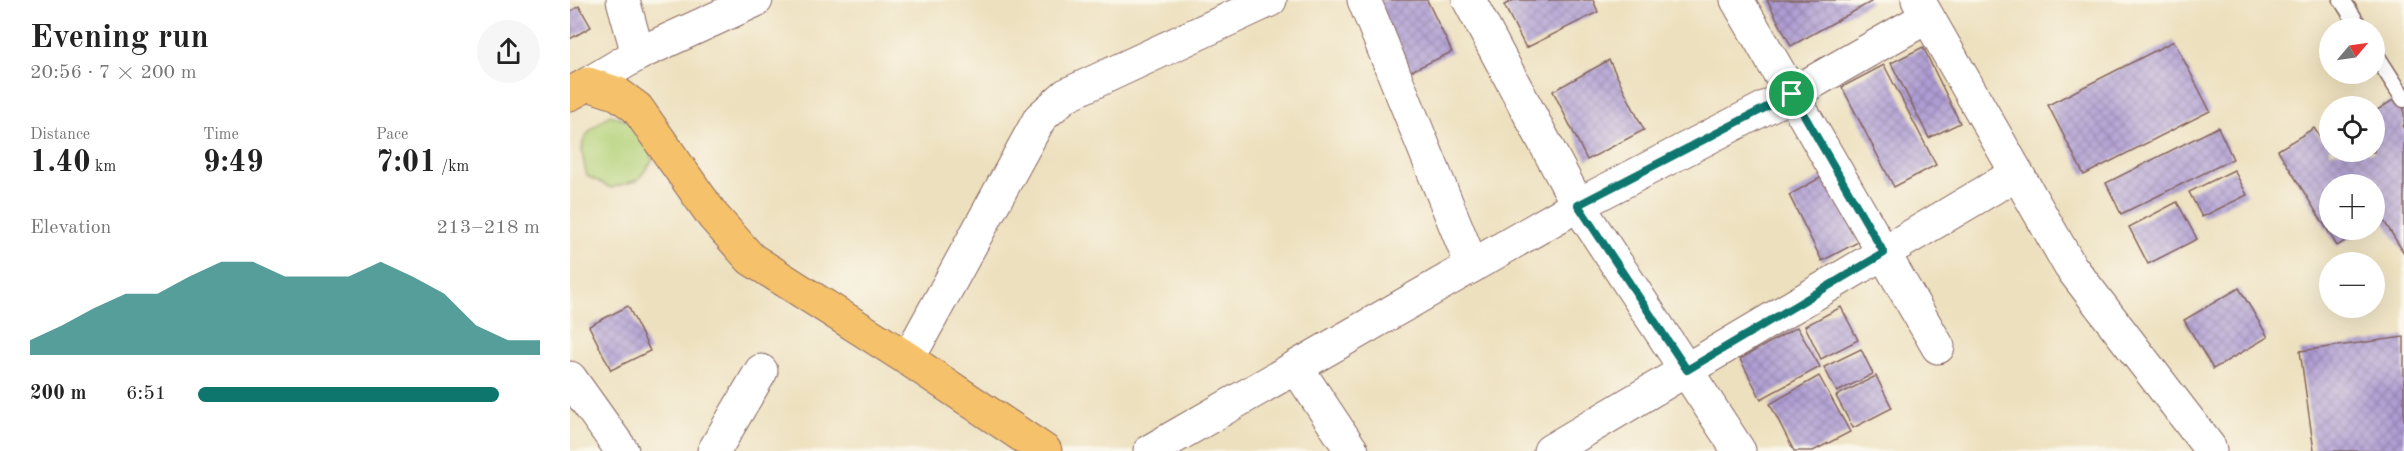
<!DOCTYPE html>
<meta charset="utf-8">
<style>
body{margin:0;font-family:"Old Standard TT",serif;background:#f6f6f6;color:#222;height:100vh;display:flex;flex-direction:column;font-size:22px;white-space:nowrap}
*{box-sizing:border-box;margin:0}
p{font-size:20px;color:#767676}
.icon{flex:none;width:33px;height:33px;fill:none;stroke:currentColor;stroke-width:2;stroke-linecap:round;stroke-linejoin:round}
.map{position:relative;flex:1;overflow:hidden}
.sheet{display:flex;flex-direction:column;background:#fff;width:570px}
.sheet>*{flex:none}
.needle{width:39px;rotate:61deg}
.controls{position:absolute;left:1749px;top:18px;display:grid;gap:12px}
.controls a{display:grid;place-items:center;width:66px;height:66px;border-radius:50%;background:#fff;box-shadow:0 6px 24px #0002;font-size:30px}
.pin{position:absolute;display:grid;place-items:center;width:51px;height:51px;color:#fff;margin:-26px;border:3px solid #fff;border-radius:50%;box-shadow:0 2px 6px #0007}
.round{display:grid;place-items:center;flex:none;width:63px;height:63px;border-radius:32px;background:#f6f6f6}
.headline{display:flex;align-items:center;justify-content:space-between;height:102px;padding:0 30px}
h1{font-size:33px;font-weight:800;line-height:45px}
.metrics{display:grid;grid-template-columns:repeat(3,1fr);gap:9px;height:102px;padding:6px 30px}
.metrics div{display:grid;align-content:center}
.metrics b{font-size:30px;font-weight:800}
.metrics small{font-size:16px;font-weight:400}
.metrics p{font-size:16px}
.chart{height:168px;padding:12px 30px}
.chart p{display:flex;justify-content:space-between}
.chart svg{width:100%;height:108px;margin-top:6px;fill:#0f766e;opacity:.7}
ul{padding:0 30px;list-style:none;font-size:20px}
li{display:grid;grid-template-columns:96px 72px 1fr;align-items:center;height:45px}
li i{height:15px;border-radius:8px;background:#0f766e}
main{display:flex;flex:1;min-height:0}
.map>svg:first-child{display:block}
</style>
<main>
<section class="sheet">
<div class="headline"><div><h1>Evening run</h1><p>20:56 · 7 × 200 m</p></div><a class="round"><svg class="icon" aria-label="share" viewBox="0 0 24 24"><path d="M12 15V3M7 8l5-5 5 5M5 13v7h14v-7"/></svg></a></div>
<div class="metrics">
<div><p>Distance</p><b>1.40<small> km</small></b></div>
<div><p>Time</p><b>9:49</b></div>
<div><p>Pace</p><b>7:01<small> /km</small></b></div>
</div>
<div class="chart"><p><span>Elevation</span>213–218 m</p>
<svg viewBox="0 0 160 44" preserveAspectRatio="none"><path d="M0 44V38L10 32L20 25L30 19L40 19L50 12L60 6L70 6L80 12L90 12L100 12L110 6L120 12L130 19L140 32L150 38L160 38V44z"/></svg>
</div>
<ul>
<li><b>200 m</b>6:51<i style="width:88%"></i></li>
</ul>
</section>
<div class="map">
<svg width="1834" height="451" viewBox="0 0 1834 451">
<defs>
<pattern id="building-cross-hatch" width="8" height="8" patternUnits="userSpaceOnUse" patternTransform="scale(1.5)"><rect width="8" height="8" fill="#ae9cd3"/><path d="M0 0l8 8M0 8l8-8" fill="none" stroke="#907fab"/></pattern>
</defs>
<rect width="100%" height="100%" fill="#fbf7ec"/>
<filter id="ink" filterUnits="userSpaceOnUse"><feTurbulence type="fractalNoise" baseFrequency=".0167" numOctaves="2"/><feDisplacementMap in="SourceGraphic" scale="12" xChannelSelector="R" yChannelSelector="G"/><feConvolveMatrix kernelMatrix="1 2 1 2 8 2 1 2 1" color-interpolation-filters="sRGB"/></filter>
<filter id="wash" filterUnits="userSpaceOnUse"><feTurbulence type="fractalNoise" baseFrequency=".008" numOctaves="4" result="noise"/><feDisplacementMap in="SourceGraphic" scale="24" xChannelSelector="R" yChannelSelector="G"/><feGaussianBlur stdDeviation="1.35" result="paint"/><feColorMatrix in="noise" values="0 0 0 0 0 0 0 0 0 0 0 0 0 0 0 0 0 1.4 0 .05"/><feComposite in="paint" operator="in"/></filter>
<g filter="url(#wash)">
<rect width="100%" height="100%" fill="#ede0be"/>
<path fill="#b4d279" stroke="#7f7852" stroke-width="1.5" d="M 40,115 C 73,124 75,129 82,161 L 68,180 L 41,188 L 17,176 C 8,141 10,136 40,115 Z"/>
<g id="blocks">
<g fill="url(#building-cross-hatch)">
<polygon points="802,0 857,0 882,52 837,73"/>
<polygon points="944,0 1023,0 1028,12 956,48 934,5"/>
<polygon points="1197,0 1300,0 1301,2 1221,46"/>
<polygon points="9,6 21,27 0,39 0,12"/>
<polygon points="1604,41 1640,111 1514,175 1478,105"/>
<polygon points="1353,47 1390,123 1359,138 1321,63"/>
<polygon points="1039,60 1074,130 1017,160 983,91"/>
<polygon points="1314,65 1366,165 1324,187 1272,87"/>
<polygon points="1831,95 1834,100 1834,125 1832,126 1834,129 1834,253 1812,218 1804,222 1804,184 1760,184 1760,230 1793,230 1767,246 1708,150 1744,128 1751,139 1760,133 1760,152 1804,152 1804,112"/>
<polygon points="1648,127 1663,159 1551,214 1536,183"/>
<polygon points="1664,170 1677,195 1632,217 1619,192"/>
<polygon points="1257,174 1292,240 1252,261 1219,195"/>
<polygon points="1607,202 1627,239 1578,264 1559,227"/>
<polygon points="1669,288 1698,337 1643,369 1614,320"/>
<polygon points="58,306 80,351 41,370 19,326"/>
<polygon points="1271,307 1288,340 1251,359 1235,326"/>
<polygon points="1227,327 1250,367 1191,399 1170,359"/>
<polygon points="1834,337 1834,451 1744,451 1730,351"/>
<polygon points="1291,349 1303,374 1267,392 1254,367"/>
<polygon points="1249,376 1280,432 1243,451 1224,451 1200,404"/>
<polygon points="1306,376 1322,408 1283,428 1266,396"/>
</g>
</g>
</g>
<g filter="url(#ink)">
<use href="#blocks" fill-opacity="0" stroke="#83635e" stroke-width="1.5"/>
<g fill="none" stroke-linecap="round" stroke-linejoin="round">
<defs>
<g id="service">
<polyline points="1772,0 1790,28"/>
<polyline points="1804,52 1834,99"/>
</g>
<g id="minor">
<polyline points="53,0 68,54"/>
<polyline points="794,0 902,266"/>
<polyline points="899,0 1008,205 1169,451"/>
<polyline points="1167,0 1368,347"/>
<polyline points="338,359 470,118 496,95 700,0"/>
<polyline points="726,367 782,451"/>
<polyline points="0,378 52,451"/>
<polyline points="144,451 191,371"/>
<polyline points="580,451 1008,205 1222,94 1357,17"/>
<polyline points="980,451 1446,174"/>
</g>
<g id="tertiary">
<polyline points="1348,0 1500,266 1639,447 1640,451"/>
<polyline points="18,84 68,54 186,0"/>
</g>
<polyline id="trunk" points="0,94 18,84 48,94 67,108 143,216 181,259 338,359 475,451"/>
</defs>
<use href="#service" stroke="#83635e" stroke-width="19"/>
<use href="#minor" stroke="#83635e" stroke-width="35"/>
<use href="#tertiary" stroke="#83635e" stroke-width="35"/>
<use href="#trunk" stroke="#83635e" stroke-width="35"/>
<use href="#service" stroke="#fff" stroke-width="16"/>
<use href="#minor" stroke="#fff" stroke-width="33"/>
<use href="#tertiary" stroke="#fff" stroke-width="33"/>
<use href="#trunk" stroke="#f5c16b" stroke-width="33"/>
</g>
</g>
<g fill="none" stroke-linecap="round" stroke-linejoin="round" filter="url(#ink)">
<defs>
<polygon id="route" points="1222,94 1314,253 1117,370 1008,205"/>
</defs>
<use href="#route" stroke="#fff" stroke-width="12"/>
<use href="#route" stroke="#0f766e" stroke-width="8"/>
</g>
</svg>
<div class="controls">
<a><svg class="needle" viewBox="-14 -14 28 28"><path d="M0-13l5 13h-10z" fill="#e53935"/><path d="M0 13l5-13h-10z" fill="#767676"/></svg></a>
<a><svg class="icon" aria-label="locate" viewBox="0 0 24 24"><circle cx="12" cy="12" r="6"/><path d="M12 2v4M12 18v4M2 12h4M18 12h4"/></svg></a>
<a>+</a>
<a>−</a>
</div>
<div class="pin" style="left:1222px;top:94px;background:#1e9e55"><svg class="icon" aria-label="arrive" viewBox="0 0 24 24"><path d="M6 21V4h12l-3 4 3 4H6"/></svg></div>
</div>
</main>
